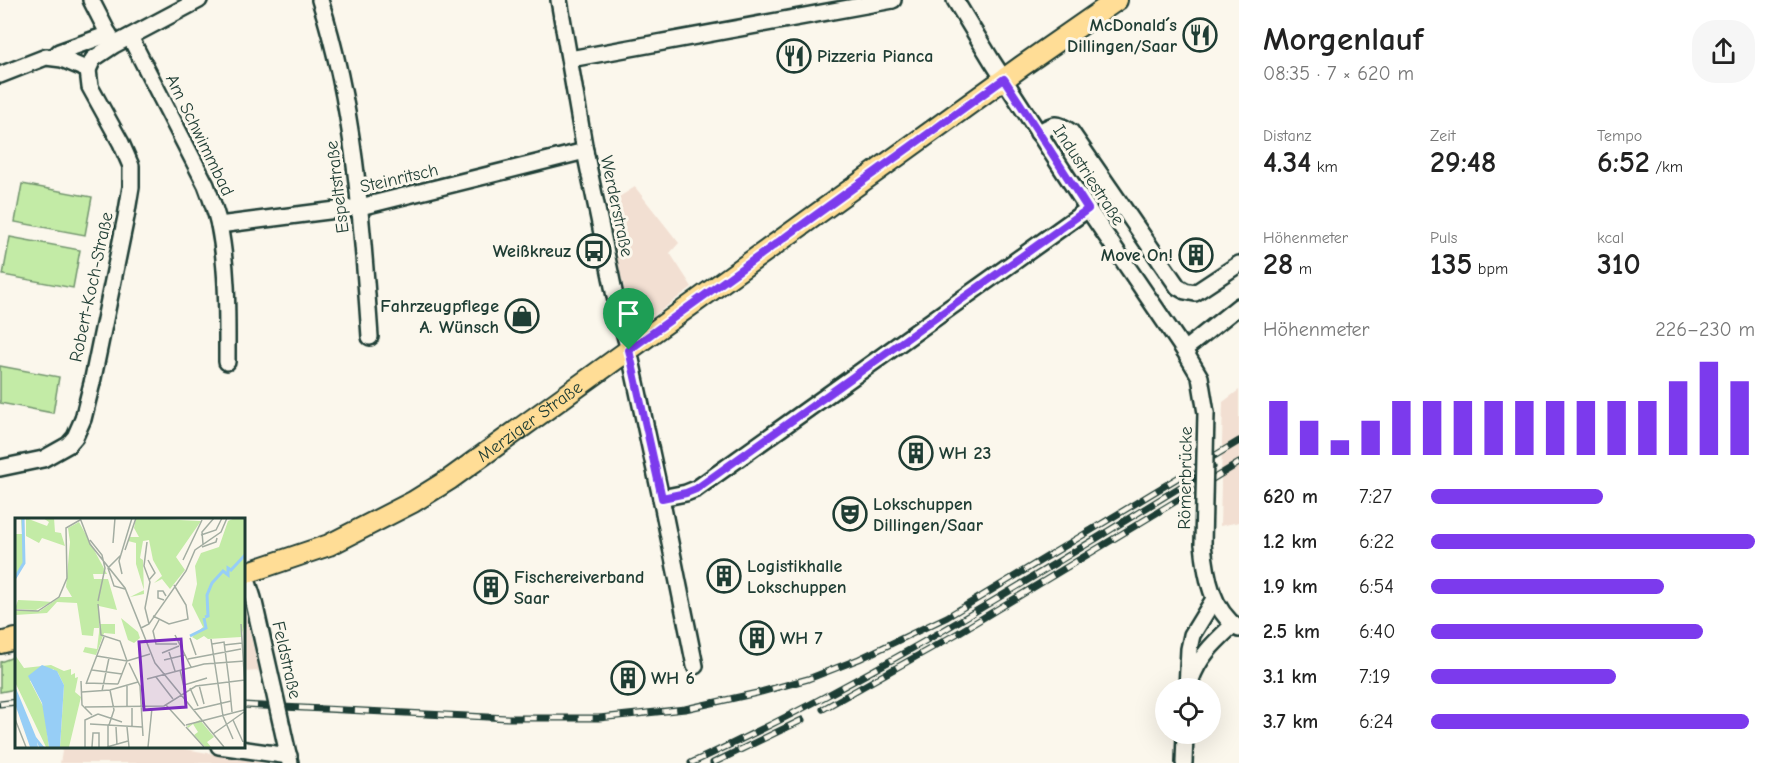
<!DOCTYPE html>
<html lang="de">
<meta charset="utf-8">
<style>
body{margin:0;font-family:"Comic Neue",sans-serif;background:#f6f6f6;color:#222;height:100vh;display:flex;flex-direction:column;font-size:22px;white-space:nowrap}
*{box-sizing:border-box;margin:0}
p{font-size:20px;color:#767676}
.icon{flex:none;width:33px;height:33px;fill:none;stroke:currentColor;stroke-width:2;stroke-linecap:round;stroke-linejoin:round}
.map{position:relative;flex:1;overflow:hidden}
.side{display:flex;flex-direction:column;background:#fff;width:540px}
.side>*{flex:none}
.tools{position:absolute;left:1155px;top:678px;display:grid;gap:12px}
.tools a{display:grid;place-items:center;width:66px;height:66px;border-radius:50%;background:#fff;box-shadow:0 6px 24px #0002;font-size:30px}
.pin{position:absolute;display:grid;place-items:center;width:51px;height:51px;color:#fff;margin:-62px -26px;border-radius:50% 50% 50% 0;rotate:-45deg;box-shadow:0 0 6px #0007}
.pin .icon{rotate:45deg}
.round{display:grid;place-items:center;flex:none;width:63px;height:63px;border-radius:24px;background:#f6f6f6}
.headline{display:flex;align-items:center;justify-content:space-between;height:102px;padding:0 24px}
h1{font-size:33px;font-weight:600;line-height:45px}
.metrics{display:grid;grid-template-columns:repeat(3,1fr);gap:9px;height:102px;padding:6px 24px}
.metrics div{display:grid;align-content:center}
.metrics b{font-size:30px;font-weight:600}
.metrics small{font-size:16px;font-weight:400}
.metrics p{font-size:16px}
.chart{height:168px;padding:12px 24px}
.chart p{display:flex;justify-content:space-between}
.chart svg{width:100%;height:108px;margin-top:6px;stroke:#7c3aed;stroke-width:6}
ul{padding:0 24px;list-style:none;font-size:20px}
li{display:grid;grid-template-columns:96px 72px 1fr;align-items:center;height:45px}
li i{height:15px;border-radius:8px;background:#7c3aed}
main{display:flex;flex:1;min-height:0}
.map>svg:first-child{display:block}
</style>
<main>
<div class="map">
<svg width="1239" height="763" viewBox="0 0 1239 763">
<rect width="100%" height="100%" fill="#fbf7ec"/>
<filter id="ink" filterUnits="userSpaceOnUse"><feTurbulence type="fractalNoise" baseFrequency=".0167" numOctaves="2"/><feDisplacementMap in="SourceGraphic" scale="12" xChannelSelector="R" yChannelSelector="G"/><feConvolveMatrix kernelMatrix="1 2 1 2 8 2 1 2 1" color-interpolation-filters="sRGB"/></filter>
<g filter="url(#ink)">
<g fill="#f2dfd2">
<polygon points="635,187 679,243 670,253 692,287 635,330 603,207"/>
<polygon points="1239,390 1239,522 1220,526 1223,402"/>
<polygon points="243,608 245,611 259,671 243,672"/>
<polygon points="63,746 174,747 265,763 60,763"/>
</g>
<g fill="#c3eba6" stroke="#71946d" stroke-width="1.5">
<polygon points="22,184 92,197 85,235 15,222"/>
<polygon points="10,237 80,250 73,288 3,275"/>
<polygon points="0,366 59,377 53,413 0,403"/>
<polygon points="16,656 16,689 0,692 0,662"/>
</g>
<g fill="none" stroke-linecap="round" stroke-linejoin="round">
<defs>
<g id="minor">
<polyline points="91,0 113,43"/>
<path d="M 320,0 C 355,109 362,223 370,337"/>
<polyline points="559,0 585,151 617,306 629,350 661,498 695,666"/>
<polyline points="955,0 992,61 1088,209 1184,350 1200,377 1206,413"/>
<path d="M 130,37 L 206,185 C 211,198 216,212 219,225 C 228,270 227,317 227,362"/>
<polyline points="54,57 59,52 109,34"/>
<polyline points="570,59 893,0"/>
<polyline points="0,75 46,57 62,59 88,70"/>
<path d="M 1038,133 C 1053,124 1056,121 1071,132 L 1178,287 L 1185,291 L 1195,293 L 1239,264"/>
<polyline points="219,225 360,207 585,151"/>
<polyline points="1184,350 1239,306"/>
<polyline points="0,468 43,459 68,445 75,437 83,419 92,383 126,217 131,187 131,166 121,143 90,87 88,70 93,59 114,45 199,0"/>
<polyline points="661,498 686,493 696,489 1088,209"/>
<path d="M 1203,544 C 1206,576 1211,609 1239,629"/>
<polyline points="245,573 253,598 274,691"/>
<path d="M 1191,680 C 1199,656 1215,642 1233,625"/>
<polyline points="1187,688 1189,649 1192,635 1214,599"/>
<polyline points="282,727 290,763"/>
<polyline points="219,746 289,756"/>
<polyline points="1184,763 1185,734"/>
</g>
<g id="major">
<path id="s1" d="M 243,574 L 329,545 L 413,502 L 450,479 L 1022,66 L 1117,0"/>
<polyline points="0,643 16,639"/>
</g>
</defs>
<use href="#minor" stroke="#1f3d34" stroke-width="20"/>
<use href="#major" stroke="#1f3d34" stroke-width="24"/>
<use href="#minor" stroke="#fbf7ec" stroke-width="15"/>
<use href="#major" stroke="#ffdd96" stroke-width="20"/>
<defs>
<g id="rail">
<polyline points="0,704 16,702"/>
<polyline points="243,705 508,718 599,718 685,709 757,693 808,679 859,659 947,617 1239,441"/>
<polyline points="823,709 958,633 1239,463"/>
<path d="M 691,763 C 873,680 1042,571 1213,467"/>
<polyline points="713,763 802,720"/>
</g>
</defs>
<use href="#rail" stroke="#1f3d34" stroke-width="7"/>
<use href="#rail" stroke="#fbf7ec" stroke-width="4.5" stroke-dasharray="14" stroke-linecap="butt"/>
<defs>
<g id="minor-bridge">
<polyline points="1203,544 1206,413"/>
<polyline points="274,691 282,727"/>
</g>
</defs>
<use href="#minor-bridge" stroke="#1f3d34" stroke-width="20" stroke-linecap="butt"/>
<use href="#minor-bridge" stroke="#fbf7ec" stroke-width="15"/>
</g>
</g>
<g fill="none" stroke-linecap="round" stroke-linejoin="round" filter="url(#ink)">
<defs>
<polygon id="route" points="1004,79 1088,209 696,489 686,493 662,498 629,350"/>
</defs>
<use href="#route" stroke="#fff" stroke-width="12"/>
<use href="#route" stroke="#7c3aed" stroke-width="8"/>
</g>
<defs>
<symbol id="restaurant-ring" viewBox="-11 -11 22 22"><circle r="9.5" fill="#fbf7ec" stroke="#1f3d34" stroke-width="1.5"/><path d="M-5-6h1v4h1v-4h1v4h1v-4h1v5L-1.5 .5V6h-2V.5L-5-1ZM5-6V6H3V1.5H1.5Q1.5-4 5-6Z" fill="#1f3d34"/></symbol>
<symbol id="bus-ring" viewBox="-11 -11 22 22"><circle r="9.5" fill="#fbf7ec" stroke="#1f3d34" stroke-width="1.5"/><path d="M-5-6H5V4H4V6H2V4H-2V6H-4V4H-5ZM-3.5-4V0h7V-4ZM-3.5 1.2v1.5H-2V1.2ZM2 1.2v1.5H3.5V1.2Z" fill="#1f3d34"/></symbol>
<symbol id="building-ring" viewBox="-11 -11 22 22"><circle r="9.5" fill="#fbf7ec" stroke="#1f3d34" stroke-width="1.5"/><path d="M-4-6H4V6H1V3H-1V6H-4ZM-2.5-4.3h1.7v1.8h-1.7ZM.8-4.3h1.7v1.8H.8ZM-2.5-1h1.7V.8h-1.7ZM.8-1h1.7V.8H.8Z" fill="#1f3d34"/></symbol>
<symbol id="shop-ring" viewBox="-11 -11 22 22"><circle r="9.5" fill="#fbf7ec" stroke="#1f3d34" stroke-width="1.5"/><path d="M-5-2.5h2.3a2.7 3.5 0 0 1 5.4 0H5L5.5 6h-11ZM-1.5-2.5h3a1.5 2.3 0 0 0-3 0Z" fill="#1f3d34"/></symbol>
<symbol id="theatre-ring" viewBox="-11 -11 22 22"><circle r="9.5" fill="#fbf7ec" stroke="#1f3d34" stroke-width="1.5"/><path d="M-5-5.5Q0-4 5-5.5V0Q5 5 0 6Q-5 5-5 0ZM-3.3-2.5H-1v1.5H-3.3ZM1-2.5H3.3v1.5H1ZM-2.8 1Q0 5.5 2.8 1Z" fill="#1f3d34"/></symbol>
</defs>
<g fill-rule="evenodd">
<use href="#restaurant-ring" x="1181" y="16" width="38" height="38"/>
<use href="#restaurant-ring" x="775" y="37" width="38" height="38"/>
<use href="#bus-ring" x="575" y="232" width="38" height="38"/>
<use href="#building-ring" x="1177" y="236" width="38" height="38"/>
<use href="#shop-ring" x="503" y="297" width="38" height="38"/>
<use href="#building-ring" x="897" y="434" width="38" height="38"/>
<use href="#theatre-ring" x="831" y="495" width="38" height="38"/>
<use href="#building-ring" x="705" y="557" width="38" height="38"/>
<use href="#building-ring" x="472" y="568" width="38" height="38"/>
<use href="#building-ring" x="738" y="619" width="38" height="38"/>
<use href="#building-ring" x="609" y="659" width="38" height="38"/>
</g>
<g text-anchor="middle" stroke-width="6" stroke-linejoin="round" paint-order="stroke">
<g font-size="18" font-weight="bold" fill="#1f3d34" stroke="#fbf7ec" text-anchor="start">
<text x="1177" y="31" text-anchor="end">McDonald´s<tspan x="1177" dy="21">Dillingen/Saar</tspan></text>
<text x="817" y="62">Pizzeria Pianca</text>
<text x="571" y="257" text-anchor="end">Weißkreuz</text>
<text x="1173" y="261" text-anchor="end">Move On!</text>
<text x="499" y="312" text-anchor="end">Fahrzeugpflege<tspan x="499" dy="21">A. Wünsch</tspan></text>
<text x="939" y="459">WH 23</text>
<text x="873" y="510">Lokschuppen<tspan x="873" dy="21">Dillingen/Saar</tspan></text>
<text x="747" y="572">Logistikhalle<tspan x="747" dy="21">Lokschuppen</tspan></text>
<text x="514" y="583">Fischereiverband<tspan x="514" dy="21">Saar</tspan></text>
<text x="780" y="644">WH 7</text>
<text x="651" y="684">WH 6</text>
</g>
<g font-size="18" fill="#1f3d34" stroke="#fbf7ec">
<text transform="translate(200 135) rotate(64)" y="6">Am Schwimmbad</text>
<text transform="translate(1089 175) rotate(57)" y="6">Industriestraße</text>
<text transform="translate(399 178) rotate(-13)" y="6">Steinritsch</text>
<text transform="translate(337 187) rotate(-97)" y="6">Espeltstraße</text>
<text transform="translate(617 206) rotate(78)" y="6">Werderstraße</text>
<text transform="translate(91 287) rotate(-78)" y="6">Robert-Koch-Straße</text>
<text dy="6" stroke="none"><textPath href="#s1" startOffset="327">Merziger Straße</textPath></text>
<text transform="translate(1185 478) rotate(-89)" y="6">Römerbrücke</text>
<text transform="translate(287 660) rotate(77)" y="6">Feldstraße</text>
</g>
</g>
<g transform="translate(15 518)">
<rect width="230" height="230" fill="#fbf7ec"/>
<path d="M 6,0 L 9,0 L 10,42 L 0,62 L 0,16 L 7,16 ZM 11,0 L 32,8 L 34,4 L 28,0 L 39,0 L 40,14 L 46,15 L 50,28 L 27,20 L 24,25 L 11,18 ZM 121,0 L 186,3 L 161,39 L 170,52 L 155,71 L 147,61 L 139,65 L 147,58 L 138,42 L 134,22 L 128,23 L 125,40 L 128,42 L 129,76 L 115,79 L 129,72 L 121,46 L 121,25 L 113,23 L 115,19 L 124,19 L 119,10 ZM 220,0 L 229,0 L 230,105 L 226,119 L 193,121 L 189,118 L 182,122 L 177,119 L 188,109 L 177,87 L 182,66 L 180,48 L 186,35 L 204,29 L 213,3 ZM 64,4 L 92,56 L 78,56 L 79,61 L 93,61 L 102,92 L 84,88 L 84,110 L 79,110 L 78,118 L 67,117 L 62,85 L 42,84 L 32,95 L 0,97 L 0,93 L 25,93 L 45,79 L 57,79 L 51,69 L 55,24 L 53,10 ZM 3,82 L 25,83 L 37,84 L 21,92 L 0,91 ZM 106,100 L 123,114 L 125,120 L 119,125 L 113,122 ZM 85,106 L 100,106 L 100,116 L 89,115 L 81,137 L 68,134 L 70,129 L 82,131 ZM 0,137 L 9,150 L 36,147 L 49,153 L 56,151 L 56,157 L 60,155 L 60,160 L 63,159 L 60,174 L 66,179 L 54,229 L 45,229 L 49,167 L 43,155 L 38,151 L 15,163 L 29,190 L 34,229 L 31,229 L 0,164 ZM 185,202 L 199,219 L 192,224 L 196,229 L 190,229 L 179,217 L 183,214 L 178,206 L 173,210 L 172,208 Z" fill="#c3eba6"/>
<path d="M 27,147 L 42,153 L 49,167 L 45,229 L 34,229 L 27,185 L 13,158 ZM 0,168 L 21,219 L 29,229 L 24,229 L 22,224 L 23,229 L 15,229 L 0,186 Z" fill="#97cef6"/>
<path fill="none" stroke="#97cef6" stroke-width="3" d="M 0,60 L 9,45 L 8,0M 190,99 L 193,98 L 192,77 L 197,65 L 208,53 L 213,57 L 213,50 L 216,52 L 230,37M 175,118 L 191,110 L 189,100"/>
<path fill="none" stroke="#a3ada2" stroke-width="1.5" d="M 65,0 L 75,26 L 110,70 L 140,145 L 209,229M 186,17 L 201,12 L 207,0M 75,22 L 87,37 L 90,50 L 83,83M 132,24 L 129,48 L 135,64 L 130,90 L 134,106M 98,25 L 100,0M 188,26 L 187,14 L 199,0M 187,29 L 201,24 L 202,20M 110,32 L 121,0M 106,37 L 93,50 L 99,68 L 110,71M 133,42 L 140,55 L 134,62M 168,42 L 187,2M 107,56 L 104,43 L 117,0M 149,82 L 143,80 L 143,73 L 148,73 L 151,78M 83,86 L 86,117 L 105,123 L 112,143M 0,92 L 23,93 L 44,79 L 52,60 L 51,10 L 65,2M 138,98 L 154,106 L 173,101 L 171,87 L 159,67M 144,102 L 138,113 L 141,126 L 162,126M 226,106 L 230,170M 126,110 L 134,106 L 171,53 L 180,32 L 206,14 L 212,0M 160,117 L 176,149M 175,120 L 181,137M 196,121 L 208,198 L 218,221M 197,126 L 209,124 L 214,163M 209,127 L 227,125M 154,134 L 160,153M 147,135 L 164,128M 82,138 L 112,143 L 135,136M 173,141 L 226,131M 149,142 L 170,137M 114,145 L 125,168 L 128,218M 77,152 L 107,156M 165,152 L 170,173M 141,159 L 158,181M 132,161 L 189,146 L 230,143M 66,163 L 67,187 L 77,197M 214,163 L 217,194M 71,165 L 103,166M 71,166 L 89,119M 103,166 L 112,143M 169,167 L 192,160M 184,167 L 189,186M 112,168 L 112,189M 175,170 L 183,188M 87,173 L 94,140M 67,174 L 95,172 L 123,164M 151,187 L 170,208M 70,189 L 149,188 L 181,168 L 230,162M 117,190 L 117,209M 178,192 L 216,183M 83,196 L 107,204M 0,201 L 11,229M 218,202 L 228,224M 75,206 L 127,209M 94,207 L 99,192 L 95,172M 171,207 L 229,192M 101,209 L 102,227M 112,209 L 114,229M 171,209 L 189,229M 198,216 L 229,194M 70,229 L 70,202 L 83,196M 77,229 L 78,215 L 84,215 L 84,229M 92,229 L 113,223M 93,229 L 93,207M 133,229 L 137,190"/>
<path fill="#7b2cbf" fill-opacity="0.15" stroke="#7b2cbf" stroke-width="3" d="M 166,121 L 171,189 L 129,192 L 124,124 Z"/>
<rect width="230" height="230" fill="none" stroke="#1f3d34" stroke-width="3"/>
</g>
</svg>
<div class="tools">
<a><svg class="icon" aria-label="locate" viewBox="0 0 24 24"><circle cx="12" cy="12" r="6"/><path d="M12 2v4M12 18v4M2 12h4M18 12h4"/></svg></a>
</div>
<div class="pin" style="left:629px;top:350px;background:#1e9e55"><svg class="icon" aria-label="arrive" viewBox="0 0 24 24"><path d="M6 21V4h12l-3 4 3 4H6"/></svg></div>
</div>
<section class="side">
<div class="headline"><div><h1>Morgenlauf</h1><p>08:35 · 7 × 620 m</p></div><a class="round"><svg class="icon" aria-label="share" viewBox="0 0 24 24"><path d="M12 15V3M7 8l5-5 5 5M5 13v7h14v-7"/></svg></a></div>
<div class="metrics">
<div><p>Distanz</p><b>4.34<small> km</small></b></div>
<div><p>Zeit</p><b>29:48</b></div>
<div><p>Tempo</p><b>6:52<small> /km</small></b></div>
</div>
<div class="metrics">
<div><p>Höhenmeter</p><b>28<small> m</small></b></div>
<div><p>Puls</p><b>135<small> bpm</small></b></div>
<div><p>kcal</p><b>310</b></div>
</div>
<div class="chart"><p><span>Höhenmeter</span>226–230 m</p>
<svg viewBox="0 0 160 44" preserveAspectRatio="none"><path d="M5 44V22M15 44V30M25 44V38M35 44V30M45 44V22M55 44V22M65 44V22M75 44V22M85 44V22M95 44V22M105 44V22M115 44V22M125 44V22M135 44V14M145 44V6M155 44V14"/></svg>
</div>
<ul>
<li><b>620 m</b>7:27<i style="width:53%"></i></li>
<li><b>1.2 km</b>6:22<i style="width:100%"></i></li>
<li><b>1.9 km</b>6:54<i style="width:72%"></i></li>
<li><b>2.5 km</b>6:40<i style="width:84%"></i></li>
<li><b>3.1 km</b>7:19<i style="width:57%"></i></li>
<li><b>3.7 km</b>6:24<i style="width:98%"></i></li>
</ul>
</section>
</main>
